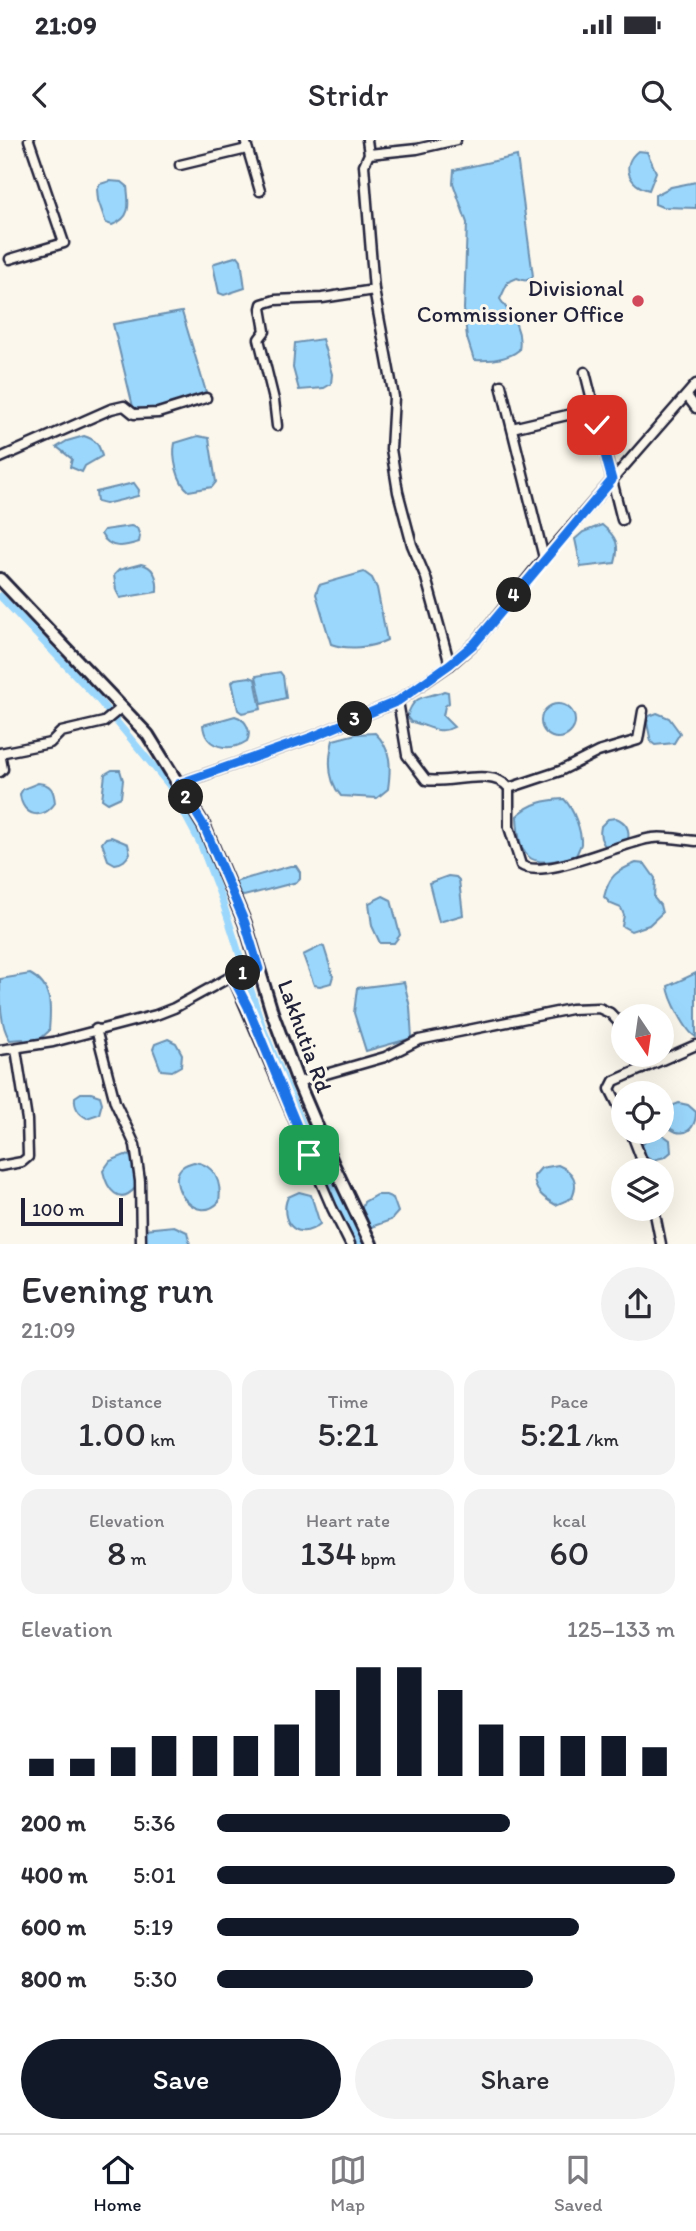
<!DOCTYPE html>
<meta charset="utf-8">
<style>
body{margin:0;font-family:Itim,sans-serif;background:#f2f2f3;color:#2b2b33;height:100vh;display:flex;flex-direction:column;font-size:26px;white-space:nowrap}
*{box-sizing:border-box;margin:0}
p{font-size:23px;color:#7c7c81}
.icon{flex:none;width:38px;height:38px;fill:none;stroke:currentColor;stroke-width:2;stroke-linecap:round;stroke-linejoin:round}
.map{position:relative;height:1104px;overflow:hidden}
.side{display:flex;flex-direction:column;background:#fff;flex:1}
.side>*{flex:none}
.needle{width:46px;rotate:167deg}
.fabs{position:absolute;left:611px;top:864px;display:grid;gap:14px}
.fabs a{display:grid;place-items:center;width:63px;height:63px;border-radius:50%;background:#fff;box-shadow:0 7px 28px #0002;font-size:35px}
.scale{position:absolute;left:21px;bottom:18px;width:102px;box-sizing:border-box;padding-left:7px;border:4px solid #22223b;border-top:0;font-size:19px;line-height:24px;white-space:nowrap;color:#22223b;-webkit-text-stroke:5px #fbf7ec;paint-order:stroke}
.pin{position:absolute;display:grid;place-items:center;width:60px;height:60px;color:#fff;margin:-30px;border-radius:14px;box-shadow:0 4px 10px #0006}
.km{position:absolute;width:35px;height:35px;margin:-18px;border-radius:50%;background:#222;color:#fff;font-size:19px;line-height:35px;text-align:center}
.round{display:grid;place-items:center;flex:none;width:74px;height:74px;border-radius:37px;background:#f2f2f3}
.head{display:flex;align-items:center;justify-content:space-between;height:119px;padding:0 21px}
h1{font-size:38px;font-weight:600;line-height:52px}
.figures{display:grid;grid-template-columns:repeat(3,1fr);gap:10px;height:119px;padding:7px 21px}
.figures div{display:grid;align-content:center;border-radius:18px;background:#f2f2f3;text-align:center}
.figures b{font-size:35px;font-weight:600}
.figures small{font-size:19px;font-weight:400}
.figures p{font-size:19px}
.chart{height:196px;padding:14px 21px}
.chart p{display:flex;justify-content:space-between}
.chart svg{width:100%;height:126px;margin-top:7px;stroke:#111827;stroke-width:6}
.button{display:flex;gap:14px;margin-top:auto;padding:14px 21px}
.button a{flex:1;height:80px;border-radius:42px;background:#111827;color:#fff;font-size:28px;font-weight:600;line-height:80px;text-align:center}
.button a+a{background:#f2f2f3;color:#2b2b33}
ul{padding:0 21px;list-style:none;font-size:23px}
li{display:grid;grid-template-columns:112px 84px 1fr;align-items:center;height:52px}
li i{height:18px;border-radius:9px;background:#111827}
.status{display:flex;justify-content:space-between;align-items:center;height:49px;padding:0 35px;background:#fff;direction:ltr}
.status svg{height:19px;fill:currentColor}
header{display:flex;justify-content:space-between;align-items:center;height:91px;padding:0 21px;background:#fff;font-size:32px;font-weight:600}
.tabs{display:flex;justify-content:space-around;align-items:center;height:98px;border-top:2px solid #e1e1e2;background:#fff;font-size:19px;color:#7c7c81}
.tabs a{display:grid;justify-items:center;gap:4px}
.tabs .current{color:#111827}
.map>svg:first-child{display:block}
</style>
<div class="status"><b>21:09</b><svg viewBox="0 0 49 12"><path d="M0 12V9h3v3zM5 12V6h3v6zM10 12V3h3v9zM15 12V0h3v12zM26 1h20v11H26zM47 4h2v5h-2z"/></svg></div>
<header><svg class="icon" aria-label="back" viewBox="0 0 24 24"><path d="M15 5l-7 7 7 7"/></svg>Stridr<svg class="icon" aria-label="search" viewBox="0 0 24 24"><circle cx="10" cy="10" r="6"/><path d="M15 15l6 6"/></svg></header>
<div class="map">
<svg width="696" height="1104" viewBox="0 0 696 1104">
<rect width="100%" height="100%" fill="#fbf7ec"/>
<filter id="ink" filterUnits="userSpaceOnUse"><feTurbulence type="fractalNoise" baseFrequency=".0143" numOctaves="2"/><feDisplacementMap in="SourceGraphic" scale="14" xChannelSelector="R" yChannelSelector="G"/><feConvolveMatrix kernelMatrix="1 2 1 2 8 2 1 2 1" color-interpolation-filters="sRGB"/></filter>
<g filter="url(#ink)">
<g fill="#9bd7fc" stroke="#6b8faf" stroke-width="2">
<path d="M 638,11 L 647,12 L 656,32 L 649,50 C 629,46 620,25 638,11 Z"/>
<path d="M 517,16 L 533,136 C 528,142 524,141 517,138 L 508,142 L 500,159 C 511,175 523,189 519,210 C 507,220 490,221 474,220 L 467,198 L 464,169 L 467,83 L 453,43 L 454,30 Z"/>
<path d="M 110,41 L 122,42 L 127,46 C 129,64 132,78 112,85 L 106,83 L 98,60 L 97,49 L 100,44 Z"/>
<polygon points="696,42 696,68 662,67 655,64 655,55 671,47"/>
<polygon points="238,116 241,120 245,148 224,155 219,153 213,125 215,123"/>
<polygon points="182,172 206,252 178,266 134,271 113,184"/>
<polygon points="322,199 332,234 331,244 324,248 299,250 293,228 295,203"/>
<path d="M 84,296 C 96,300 99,304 102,316 L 85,326 L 82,332 L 70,327 L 72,319 L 57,307 L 67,301 Z"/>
<path d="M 198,296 L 209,298 L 216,342 L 212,347 L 189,351 C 177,342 172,317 175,303 Z"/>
<polygon points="134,343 139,350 138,356 105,364 97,362 96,352"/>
<path d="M 602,385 C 617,397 620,405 615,423 L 581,427 L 575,399 L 583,392 Z"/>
<path d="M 131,386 L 137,388 L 140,396 L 139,402 C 123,407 110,410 101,394 L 104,390 Z"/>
<path d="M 141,424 C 155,427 158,439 157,452 L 120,458 L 116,450 L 114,435 L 119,430 Z"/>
<path d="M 364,432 L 372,438 L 377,448 L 387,500 C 371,508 347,510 331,504 L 316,454 L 319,445 Z"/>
<polygon points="280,532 283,536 286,558 262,564 256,536"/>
<polygon points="250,537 255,539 261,569 242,573 238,570 232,542 235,539"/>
<path d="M 444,551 L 448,552 L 449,563 L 445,566 L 443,576 L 454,587 C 438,596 427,584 411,582 L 407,577 C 414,552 427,559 444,551 Z"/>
<circle cx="558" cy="581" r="17"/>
<polygon points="657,573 669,578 680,593 674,603 655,605 651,602 647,583 649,576"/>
<path d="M 235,576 C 246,579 252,591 247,601 C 230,612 205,609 203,585 Z"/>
<path d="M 375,593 C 392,609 391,627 388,649 L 377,658 L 341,656 C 328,641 328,620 333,600 L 356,594 Z"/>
<polygon points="112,630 120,630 123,640 121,657 108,663 102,659 105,634"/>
<path d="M 38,643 C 51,644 54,650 55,663 C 43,681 22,677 20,654 L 23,649 Z"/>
<path d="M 564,659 C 573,668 582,691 581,704 C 581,705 576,715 576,716 C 533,727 519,725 517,676 C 530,663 545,660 564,659 Z"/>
<path d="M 616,678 C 626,682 630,690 628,700 L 607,708 C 601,702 599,694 601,686 L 608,679 Z"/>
<path d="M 111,697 L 128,704 L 130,713 C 126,720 123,723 115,724 L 108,720 L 102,703 L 106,698 Z"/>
<path d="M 636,723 L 645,724 L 655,738 L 654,758 L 660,765 L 662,773 L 649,785 L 631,791 L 622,786 L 624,775 L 621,768 L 611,764 L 604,757 C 609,736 616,731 636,723 Z"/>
<polygon points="290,726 296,726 300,732 300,739 297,742 244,756 240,755 235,743 238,741"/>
<polygon points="448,736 456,737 459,740 463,775 439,782 429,743"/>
<polygon points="383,756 391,760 400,795 394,803 380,803 372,786 369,763"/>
<polygon points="321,806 324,807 333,836 331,843 320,846 314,845 303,815"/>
<path d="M 696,833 L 696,897 C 686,892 669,858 668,846 Z"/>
<path d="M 30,834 C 53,846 51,867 49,891 L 39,900 L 24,902 L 23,899 L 10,900 C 0,886 0,859 0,839 Z"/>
<polygon points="404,842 410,867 412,898 366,911 354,873 357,848"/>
<polygon points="168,899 176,903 182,914 181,926 172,931 161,930 153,909 155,904"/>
<path d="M 81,953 L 91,953 L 100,956 L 102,963 L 99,974 L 87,978 C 78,974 74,966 75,957 Z"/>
<path d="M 679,963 L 688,965 L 696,972 C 696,998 671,999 662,977 L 666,968 Z"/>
<polygon points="658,995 663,995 670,1000 671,1012 665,1017 653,1020 642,1014 642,1005 650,997"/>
<path d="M 125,1015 L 130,1016 L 136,1027 L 136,1047 C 119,1067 107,1049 103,1031 L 110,1021 Z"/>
<path d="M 194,1022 C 215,1024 222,1043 219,1062 C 197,1085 169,1048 179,1031 C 182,1025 188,1024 194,1022 Z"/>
<path d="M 558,1025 C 574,1032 579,1042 572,1058 L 556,1065 C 543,1058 534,1051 534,1036 L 541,1028 Z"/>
<path d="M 299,1052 L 311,1055 L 320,1084 C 296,1104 278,1079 288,1057 Z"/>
<polygon points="376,1055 386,1055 393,1058 398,1072 391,1080 371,1087 360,1073 364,1062"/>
<polygon points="174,1086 187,1092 190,1104 146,1104 143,1095 144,1089"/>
</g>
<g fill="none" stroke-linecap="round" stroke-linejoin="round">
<polyline stroke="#9bd7fc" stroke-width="7" points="0,456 97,558 169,645 200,703 222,760 263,888 310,1002 359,1104"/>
<defs>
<g id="street">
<polyline points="245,0 260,51"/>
<polyline points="367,0 369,14 364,25 374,150 394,257 391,309 398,352 412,405 426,438 450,525"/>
<polyline points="369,14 417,9 456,0"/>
<polyline points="180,25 247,9"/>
<polyline points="10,119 64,103 29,0"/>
<polyline points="585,232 622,380"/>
<polyline points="501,245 544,418"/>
<polyline points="687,256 696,268"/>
<polyline points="277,286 274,260 259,199 265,191 261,168 262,164 275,160 322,158 374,150"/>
<polyline points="512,288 593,269"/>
<polyline points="0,318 111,269 124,266 134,274 158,273 206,258"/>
<path d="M 398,561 L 407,615 L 426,640 C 451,644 492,627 509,648 L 560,631 L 598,612 L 638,600 L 643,571"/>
<polyline points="0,613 50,603 61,592 104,582 121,568"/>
<polyline points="0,613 3,629 0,632"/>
<polyline points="178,644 312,597 398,561 450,525 475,503 544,418 696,244"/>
<path d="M 509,648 L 509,687 L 521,725 C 543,741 625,701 652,698 C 666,696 682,700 696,701"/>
<polyline points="232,836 332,1068 350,1104"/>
<polyline points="96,889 115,962 135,1005 140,1041 141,1104"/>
<polyline points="0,910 53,902 156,875 174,868 232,836 259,829"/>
<polyline points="636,915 642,929"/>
<polyline points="298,942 385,917 419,900 571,869 599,868 610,873 623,887"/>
<polyline points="623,975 610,949 614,941 696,905"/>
<polyline points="631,992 646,1031"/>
<polyline points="0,1026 22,1022 28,1017 27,980 16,909"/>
<polyline points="654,1069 661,1104"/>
</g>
<polyline id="secondary" points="0,439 148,595 204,686 245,783 272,872 298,942 333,1024 371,1104"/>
</defs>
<use href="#street" stroke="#22223b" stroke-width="13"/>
<use href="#secondary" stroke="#22223b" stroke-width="16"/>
<use href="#street" stroke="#fbf7ec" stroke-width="8"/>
<use href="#secondary" stroke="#fbf7ec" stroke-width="10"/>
</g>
</g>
<g fill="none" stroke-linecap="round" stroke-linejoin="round" filter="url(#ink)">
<defs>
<polyline id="route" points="309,1015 248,867 232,836 259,829 245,783 204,686 178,644 312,597 398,561 450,524 475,503 612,340 597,285"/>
</defs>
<use href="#route" stroke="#fff" stroke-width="14"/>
<use href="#route" stroke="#1a73e8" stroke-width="9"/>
</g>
<circle fill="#d1495b" stroke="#fbf7ec" stroke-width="2.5" cx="638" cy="161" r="7"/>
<g text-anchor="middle" stroke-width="6" stroke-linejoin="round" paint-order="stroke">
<g font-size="23" fill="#22223b" stroke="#fbf7ec" text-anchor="end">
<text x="624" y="156">Divisional<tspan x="624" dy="26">Commissioner Office</tspan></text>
</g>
<g font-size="23" fill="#22223b" stroke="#fbf7ec">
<text transform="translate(305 896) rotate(70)" y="8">Lakhutia Rd</text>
</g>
</g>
</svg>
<div class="fabs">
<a><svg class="needle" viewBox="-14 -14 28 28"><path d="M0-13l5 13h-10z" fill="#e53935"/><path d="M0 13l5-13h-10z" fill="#7c7c81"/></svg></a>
<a><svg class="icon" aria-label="locate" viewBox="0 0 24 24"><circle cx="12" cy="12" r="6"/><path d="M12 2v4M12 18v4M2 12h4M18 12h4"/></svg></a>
<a><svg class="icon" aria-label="layers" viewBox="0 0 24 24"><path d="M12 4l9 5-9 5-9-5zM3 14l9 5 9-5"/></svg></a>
</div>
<div class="scale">100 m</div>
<div class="pin" style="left:309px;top:1015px;background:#1e9e55"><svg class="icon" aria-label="arrive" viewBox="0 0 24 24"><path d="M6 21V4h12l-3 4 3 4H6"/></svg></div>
<div class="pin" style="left:597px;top:285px;background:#d93025"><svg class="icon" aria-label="check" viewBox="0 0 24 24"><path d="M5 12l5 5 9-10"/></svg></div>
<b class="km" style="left:243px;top:833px">1</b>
<b class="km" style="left:186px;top:657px">2</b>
<b class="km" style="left:355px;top:579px">3</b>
<b class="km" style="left:514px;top:455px">4</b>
</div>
<section class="side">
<div class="head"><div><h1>Evening run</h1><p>21:09</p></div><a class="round"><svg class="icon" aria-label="share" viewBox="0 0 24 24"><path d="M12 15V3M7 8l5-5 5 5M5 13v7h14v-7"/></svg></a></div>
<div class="figures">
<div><p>Distance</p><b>1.00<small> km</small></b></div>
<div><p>Time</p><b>5:21</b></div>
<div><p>Pace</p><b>5:21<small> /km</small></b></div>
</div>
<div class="figures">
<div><p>Elevation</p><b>8<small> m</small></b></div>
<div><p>Heart rate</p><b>134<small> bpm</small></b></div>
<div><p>kcal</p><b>60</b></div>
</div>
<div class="chart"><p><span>Elevation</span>125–133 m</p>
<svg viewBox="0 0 160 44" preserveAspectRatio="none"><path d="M5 44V38M15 44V38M25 44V34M35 44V30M45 44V30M55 44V30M65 44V26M75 44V14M85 44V6M95 44V6M105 44V14M115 44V26M125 44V30M135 44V30M145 44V30M155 44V34"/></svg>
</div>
<ul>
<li><b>200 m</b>5:36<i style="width:64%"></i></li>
<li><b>400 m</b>5:01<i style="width:100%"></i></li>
<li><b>600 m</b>5:19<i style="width:79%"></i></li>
<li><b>800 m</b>5:30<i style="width:69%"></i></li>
</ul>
<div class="button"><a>Save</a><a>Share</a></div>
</section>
<nav class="tabs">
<a class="current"><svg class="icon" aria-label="home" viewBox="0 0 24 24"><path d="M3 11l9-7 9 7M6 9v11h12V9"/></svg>Home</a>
<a><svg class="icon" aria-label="map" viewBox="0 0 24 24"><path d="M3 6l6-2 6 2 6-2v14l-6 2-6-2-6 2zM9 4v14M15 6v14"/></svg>Map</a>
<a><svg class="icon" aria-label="saved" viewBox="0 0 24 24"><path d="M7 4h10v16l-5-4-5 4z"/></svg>Saved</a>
</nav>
